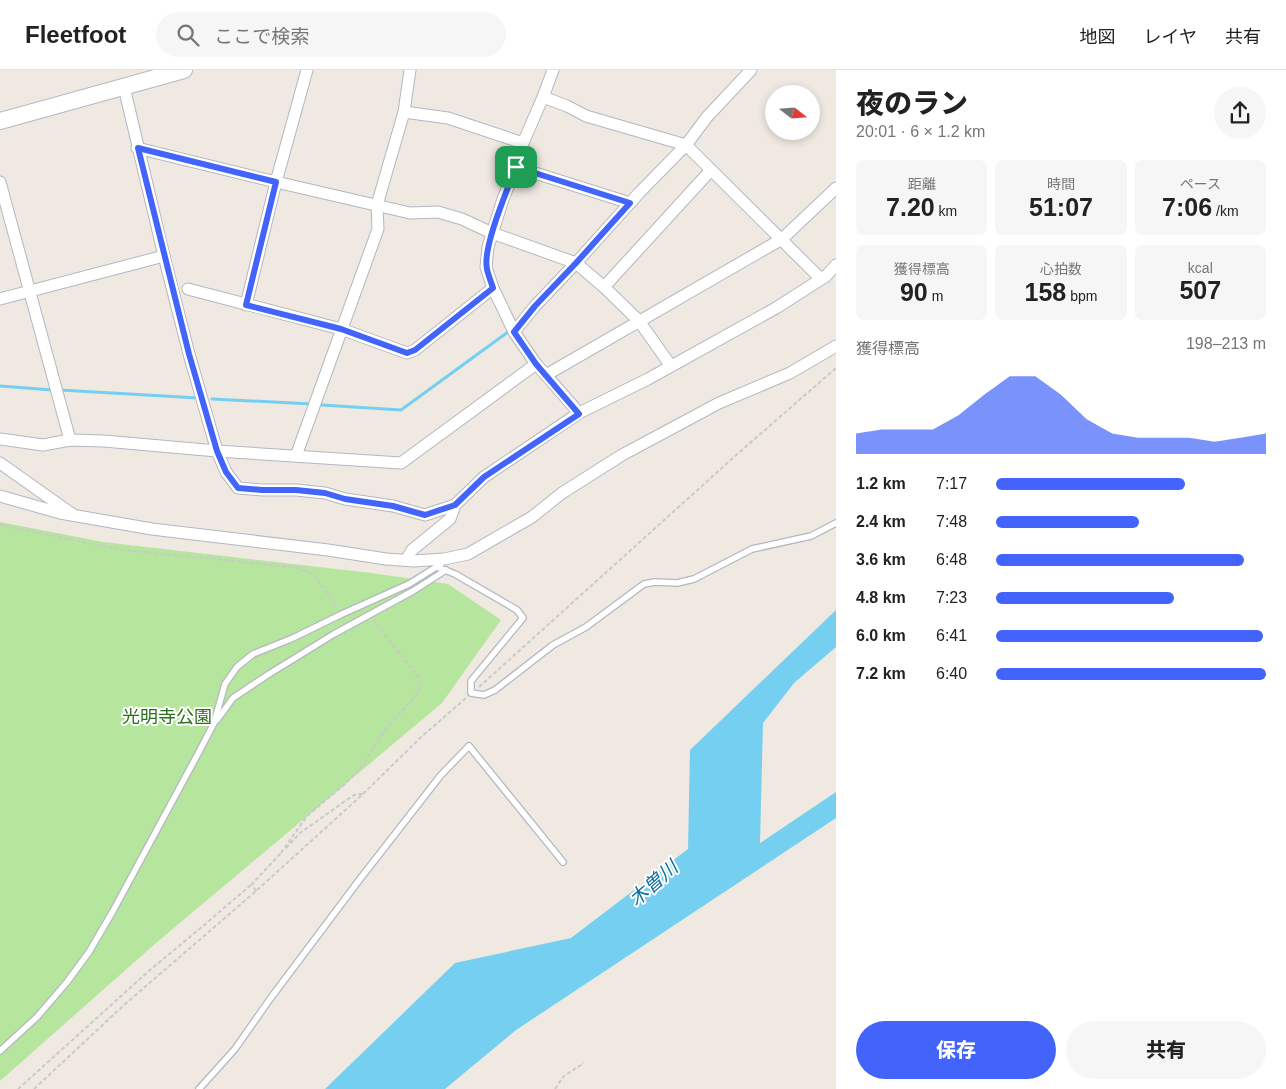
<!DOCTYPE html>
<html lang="ja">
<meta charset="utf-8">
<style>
body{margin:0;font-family:Arial,"Noto Sans JP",sans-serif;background:#f6f6f6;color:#222;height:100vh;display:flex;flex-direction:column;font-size:19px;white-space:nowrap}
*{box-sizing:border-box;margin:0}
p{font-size:16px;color:#767676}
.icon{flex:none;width:28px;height:28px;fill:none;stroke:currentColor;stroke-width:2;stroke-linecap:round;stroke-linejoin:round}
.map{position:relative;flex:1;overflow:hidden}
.drawer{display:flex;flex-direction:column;background:#fff;width:450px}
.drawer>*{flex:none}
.needle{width:32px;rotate:107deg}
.tools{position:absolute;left:765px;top:15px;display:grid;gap:10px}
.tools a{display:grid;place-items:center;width:55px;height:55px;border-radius:50%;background:#fff;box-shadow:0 2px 8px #0003;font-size:25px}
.pin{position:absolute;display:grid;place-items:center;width:42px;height:42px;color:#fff;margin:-21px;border-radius:10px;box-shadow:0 2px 8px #0006}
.round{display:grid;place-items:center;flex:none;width:52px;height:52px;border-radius:26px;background:#f6f6f6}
.headline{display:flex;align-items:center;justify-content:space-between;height:85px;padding:0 20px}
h1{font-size:28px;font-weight:800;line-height:38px}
.stats{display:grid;grid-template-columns:repeat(3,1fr);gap:8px;height:85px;padding:5px 20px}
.stats div{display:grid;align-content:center;border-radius:8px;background:#f6f6f6;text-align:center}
.stats b{font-size:25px;font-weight:800}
.stats small{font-size:14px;font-weight:400}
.stats p{font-size:14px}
.chart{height:140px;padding:10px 20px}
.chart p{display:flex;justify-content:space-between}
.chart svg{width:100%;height:90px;margin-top:5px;fill:#4264fb;opacity:.7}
.button{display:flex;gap:10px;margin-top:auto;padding:10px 20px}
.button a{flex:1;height:58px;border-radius:30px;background:#4264fb;color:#fff;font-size:20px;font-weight:800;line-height:58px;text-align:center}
.button a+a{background:#f6f6f6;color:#222}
ul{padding:0 20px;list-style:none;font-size:16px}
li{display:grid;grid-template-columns:80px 60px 1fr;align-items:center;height:38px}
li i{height:12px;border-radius:6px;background:#4264fb}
header{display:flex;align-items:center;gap:30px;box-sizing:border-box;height:70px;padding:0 25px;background:#fff;border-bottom:1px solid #e0e0e0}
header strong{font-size:24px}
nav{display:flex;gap:28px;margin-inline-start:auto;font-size:18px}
.search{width:350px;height:45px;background:#f6f6f6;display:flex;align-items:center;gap:12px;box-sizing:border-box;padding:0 18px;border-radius:28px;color:#767676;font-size:19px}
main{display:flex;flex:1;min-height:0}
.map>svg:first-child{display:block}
</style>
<header>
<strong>Fleetfoot</strong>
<div class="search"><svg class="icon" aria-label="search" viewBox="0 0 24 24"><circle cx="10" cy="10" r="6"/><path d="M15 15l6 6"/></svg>ここで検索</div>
<nav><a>地図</a><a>レイヤ</a><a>共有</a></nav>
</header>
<main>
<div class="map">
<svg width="836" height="1019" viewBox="0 0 836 1019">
<rect width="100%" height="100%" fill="#efe9e1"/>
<polygon fill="#b6e59e" points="0,452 103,472 371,503 448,514 501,550 442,633 156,873 0,1011"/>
<polygon fill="#75cff0" points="836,540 836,577 794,613 763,653 760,773 836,722 836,748 516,960 445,1019 325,1019 455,893 571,868 688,779 690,680"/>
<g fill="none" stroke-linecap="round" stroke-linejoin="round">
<g stroke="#75cff0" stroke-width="3">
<polyline points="0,316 52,320"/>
<polyline points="60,320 198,328"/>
<polyline points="212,329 312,334"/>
<polyline points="322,335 401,340 508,262"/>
</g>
<defs>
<g id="lane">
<polyline points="437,497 455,504 517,540 523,548 471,611 471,623 484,625 495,620 553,575 586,557 644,514 655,512 677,513 694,509 752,479 811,466 836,453"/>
<polyline points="217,650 233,628 269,604 334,564 413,521 446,500"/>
<polyline points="0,981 37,947 67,912 89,882 113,841 200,680 214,653 225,614 237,597 253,584 293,568 342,544 409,514 441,494 444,489"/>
<polyline points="199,1019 235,979 270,929 360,809 441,705 469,676 563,792"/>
</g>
<g id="street">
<polyline points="553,0 543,27 523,73 516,97 503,129 488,177 486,197 493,218 514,262 536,294 546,305 782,169 836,118"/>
<polyline points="124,17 164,186 189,284 217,381 226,402 238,418 262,420 296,420 325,423 345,429 393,436 425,445 455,435"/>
<polyline points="543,27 567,36 586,46 686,75 821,209"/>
<polyline points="404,42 448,48 523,73"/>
<polyline points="137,78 276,112 410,143 438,142 462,149 492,163 576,193 604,217 639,251 671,296"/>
<polyline points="516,97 630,133"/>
<polyline points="0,112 70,370"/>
<polyline points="604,217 711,100"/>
<polyline points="188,219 341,259 407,283 415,280 493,218"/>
<polyline points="0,229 164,186"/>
<polyline points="246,235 276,112 307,0"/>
<polyline points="514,262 535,236 576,193 639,123 686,75 707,47 751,0"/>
<polyline points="546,305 579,343"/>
<polyline points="0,369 43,375 70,370 104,371 217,381 401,393 536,294"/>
<polyline points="296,386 378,159 377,135 404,42 410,0"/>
<polyline points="0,393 72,444"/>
<polyline points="0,426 60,443 152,459 328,480 386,489 414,491 444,489 468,484 532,447 562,423 622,385 719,333 790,303 836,276"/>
<polyline points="406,490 412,480 450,449 455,435 484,407 579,343 648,309 776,238 826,206 836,195"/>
</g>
<polyline id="secondary" points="0,51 184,0"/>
</defs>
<use href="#lane" stroke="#b4b7c1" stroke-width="8"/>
<use href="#street" stroke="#b4b7c1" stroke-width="13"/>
<use href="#secondary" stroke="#b4b7c1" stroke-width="18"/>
<g stroke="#c9c9c9" stroke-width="2" stroke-dasharray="4 2.5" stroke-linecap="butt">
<polyline points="0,455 123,480 235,491 298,498 313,504 337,537"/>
<polyline points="479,617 734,387 836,298"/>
<polyline points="286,778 300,763 341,734 354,725 363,724"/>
<polyline points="281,783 307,746 345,714 362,696 371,683 376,673 388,656 415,627 420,617 421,610 374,551 373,551"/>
<polyline points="256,821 252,814 281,783"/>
<polyline points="18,1019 150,900 203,856 252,814"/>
<polyline points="34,1019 124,935 256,821 363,724 420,668 466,628"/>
<polyline points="555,1019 564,1006 584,993"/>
</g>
<use href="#lane" stroke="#fff" stroke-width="5.5"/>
<use href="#street" stroke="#fff" stroke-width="11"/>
<use href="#secondary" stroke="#fff" stroke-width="16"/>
</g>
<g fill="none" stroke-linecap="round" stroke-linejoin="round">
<defs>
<path id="route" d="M 138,78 L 276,112 L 246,235 L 341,259 L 407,283 L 415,280 L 493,218 C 491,211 488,205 487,199 C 482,178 508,118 516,97 L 630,133 L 576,193 L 535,236 L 514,262 L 536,294 L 579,344 L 484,407 L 455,435 L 425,445 L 393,436 L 345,429 L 325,423 L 296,420 L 262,420 L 238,418 L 226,402 L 217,381 L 189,284 Z"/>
</defs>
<use href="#route" stroke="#fff" stroke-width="10"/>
<use href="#route" stroke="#4264fb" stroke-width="6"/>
</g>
<g text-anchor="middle" stroke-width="4" stroke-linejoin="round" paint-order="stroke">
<g font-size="18" fill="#2c6e1b" stroke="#fff">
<text x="167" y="653">光明寺公園</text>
</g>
<g font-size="19" font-style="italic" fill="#0d6fa3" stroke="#fff">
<text transform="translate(653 813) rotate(-41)" y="7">木曽川</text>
</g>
</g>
</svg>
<div class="tools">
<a><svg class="needle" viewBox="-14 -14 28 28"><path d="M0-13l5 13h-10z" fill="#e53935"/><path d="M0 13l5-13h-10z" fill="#767676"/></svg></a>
</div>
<div class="pin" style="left:516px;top:97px;background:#1e9e55"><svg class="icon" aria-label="arrive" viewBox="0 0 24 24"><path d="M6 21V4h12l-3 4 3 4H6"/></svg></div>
</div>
<section class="drawer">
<div class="headline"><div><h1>夜のラン</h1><p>20:01 · 6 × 1.2 km</p></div><a class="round"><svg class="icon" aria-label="share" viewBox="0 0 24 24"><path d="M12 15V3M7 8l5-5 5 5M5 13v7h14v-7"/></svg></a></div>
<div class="stats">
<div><p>距離</p><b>7.20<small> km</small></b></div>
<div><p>時間</p><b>51:07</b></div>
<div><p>ペース</p><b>7:06<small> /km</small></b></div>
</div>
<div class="stats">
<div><p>獲得標高</p><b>90<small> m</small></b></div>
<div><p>心拍数</p><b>158<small> bpm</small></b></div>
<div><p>kcal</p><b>507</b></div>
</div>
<div class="chart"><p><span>獲得標高</span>198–213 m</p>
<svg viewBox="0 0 160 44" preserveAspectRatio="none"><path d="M0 44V34L10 32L20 32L30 32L40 25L50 15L60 6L70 6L80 15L90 27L100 34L110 36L120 36L130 36L140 38L150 36L160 34V44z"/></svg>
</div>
<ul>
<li><b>1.2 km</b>7:17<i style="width:70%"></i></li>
<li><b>2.4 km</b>7:48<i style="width:53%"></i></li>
<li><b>3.6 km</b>6:48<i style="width:92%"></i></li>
<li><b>4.8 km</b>7:23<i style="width:66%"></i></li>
<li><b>6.0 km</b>6:41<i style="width:99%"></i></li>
<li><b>7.2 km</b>6:40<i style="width:100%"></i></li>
</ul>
<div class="button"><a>保存</a><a>共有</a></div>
</section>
</main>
